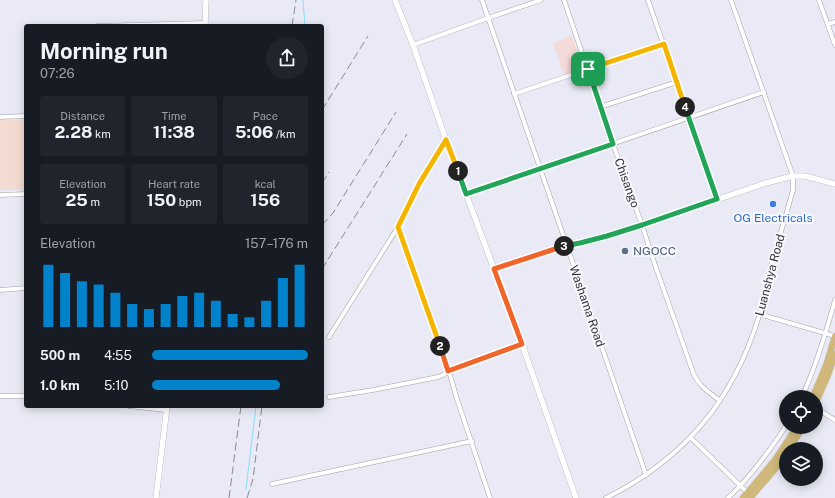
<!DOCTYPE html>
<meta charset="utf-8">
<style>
body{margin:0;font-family:"Public Sans",sans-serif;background:#20242c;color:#f1f3f6;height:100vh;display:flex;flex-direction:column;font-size:15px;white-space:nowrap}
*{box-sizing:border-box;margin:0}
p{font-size:13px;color:#9ea1a6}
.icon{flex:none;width:22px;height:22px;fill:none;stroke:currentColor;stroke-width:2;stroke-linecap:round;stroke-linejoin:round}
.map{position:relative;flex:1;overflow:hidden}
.sheet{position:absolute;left:24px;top:24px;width:300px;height:384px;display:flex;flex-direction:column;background:#171b24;border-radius:4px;box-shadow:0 2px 10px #0003}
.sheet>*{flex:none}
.buttons{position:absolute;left:779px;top:390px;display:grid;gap:8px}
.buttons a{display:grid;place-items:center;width:44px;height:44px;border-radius:50%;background:#171b24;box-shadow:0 2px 10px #0003;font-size:20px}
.pin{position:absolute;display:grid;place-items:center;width:34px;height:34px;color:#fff;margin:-17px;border-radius:8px;box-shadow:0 2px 6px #0006}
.km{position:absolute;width:20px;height:20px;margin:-10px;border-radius:50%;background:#222;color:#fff;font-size:11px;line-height:20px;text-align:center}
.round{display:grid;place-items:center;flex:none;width:42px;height:42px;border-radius:21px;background:#20242c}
.overview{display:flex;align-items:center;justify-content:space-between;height:68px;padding:0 16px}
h1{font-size:22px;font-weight:700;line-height:30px}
.stats{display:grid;grid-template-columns:repeat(3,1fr);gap:6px;height:68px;padding:4px 16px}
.stats div{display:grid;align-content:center;border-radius:4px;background:#20242c;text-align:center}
.stats b{font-size:17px;font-weight:700}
.stats small{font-size:11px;font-weight:400}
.stats p{font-size:11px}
.chart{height:112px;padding:8px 16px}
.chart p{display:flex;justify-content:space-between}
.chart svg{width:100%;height:72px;margin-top:4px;stroke:#0282ca;stroke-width:6}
ul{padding:0 16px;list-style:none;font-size:13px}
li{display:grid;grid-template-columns:64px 48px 1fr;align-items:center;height:30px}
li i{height:10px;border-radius:5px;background:#0282ca}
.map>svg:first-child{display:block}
</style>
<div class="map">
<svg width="835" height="498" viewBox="0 0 835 498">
<rect width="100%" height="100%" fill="#e9eaf5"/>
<rect fill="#f4dbd2" x="0" y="120" width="26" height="70"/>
<polygon fill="#f5dada" points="572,36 584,68 564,75 553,43"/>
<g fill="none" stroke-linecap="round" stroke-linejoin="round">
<g stroke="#8cdcfd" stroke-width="1">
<polyline points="303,0 305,26"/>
<polyline points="246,489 256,406"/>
</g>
<defs>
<g id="street">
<polyline points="482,0 646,475"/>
<path d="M 564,0 L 613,144 L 642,225 L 655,265 L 694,375 C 700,387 709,392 720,401"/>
<polyline points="648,0 717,199"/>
<polyline points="819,0 835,45"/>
<polyline points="828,24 835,22"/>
<polyline points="97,26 205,23"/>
<polyline points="413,45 488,18 541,0"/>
<polyline points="514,94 663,44"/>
<polyline points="600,107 677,82"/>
<polyline points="0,117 26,116"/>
<polyline points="446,140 419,184 398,227 449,371 456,396 490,498"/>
<polyline points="466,194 764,92"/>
<polyline points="0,195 26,194"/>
<polyline points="0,290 26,288"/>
<polyline points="759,314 835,336"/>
<polyline points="329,337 398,227"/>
<polyline points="0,396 26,396"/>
<polyline points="329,397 373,390 438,377 443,375 449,371 522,344"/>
<path d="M 802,397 C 816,366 826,333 835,300"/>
<polyline points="129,406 166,410"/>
<polyline points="816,408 835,420"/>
<polyline points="691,438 748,493"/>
<polyline points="272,484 472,441"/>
<path d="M 606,498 C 662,470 706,431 735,375 C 745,356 753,336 759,316 C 763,303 765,290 768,277 C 776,248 785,219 793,190 L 793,176 L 731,0"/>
<path d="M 728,498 C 750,477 769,452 786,426"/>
</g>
<g id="secondary">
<polyline points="395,0 413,45 446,140 522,344 576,498"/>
<polyline points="205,26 206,0"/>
<polyline points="494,269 566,245 586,242 642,225 766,183 793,176 805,176 835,184"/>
<polyline points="156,498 167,406"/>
</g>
<g id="primary">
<polyline points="813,397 827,363 835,336"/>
<polyline points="816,402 828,375 835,354"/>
<polyline points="789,449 803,427"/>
<polyline points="743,498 775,460 797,427"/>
<polyline points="750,498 775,469 786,453"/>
</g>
</defs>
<use href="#street" stroke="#9fa0aa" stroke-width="5"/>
<use href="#secondary" stroke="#9fa0aa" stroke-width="6"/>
<use href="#primary" stroke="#cacacc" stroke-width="7"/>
<use href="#street" stroke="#fff" stroke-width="4"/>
<use href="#secondary" stroke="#fff" stroke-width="5.5"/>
<use href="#primary" stroke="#cfb879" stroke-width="6"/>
<g stroke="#898a91" stroke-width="1" stroke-dasharray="8 4" stroke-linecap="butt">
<polyline points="292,26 296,0"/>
<polyline points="322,110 368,36"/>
<polyline points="322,183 329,172"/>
<polyline points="322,225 333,213 396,112"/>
<polyline points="322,269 407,134"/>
<polyline points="229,498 241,406"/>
<polyline points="247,498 253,479 262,406"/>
</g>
</g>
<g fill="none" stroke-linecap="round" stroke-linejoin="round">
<defs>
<polyline id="split-1" points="458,171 466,194 613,144 588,69"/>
<polyline id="split-2" points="440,346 398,227 419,184 446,140 458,171"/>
<polyline id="split-3" points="440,346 448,371 522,344 494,269 564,246"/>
<polyline id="split-4" points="564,246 580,243 607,236 642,225 717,199 685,107"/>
<polyline id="split-5" points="588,69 664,44 685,107"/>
</defs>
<use href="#split-1" stroke="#fff" stroke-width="8"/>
<use href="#split-2" stroke="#fff" stroke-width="8"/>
<use href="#split-3" stroke="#fff" stroke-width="8"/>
<use href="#split-4" stroke="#fff" stroke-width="8"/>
<use href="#split-5" stroke="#fff" stroke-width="8"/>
<use href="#split-1" stroke="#22a559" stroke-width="5"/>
<use href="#split-2" stroke="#f5b400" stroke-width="5"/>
<use href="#split-3" stroke="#f0652b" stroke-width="5"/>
<use href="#split-4" stroke="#22a559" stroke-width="5"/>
<use href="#split-5" stroke="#f5b400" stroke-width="5"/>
</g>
<circle fill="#3f7fe0" stroke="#f7f8fe" stroke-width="1.5" cx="773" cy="204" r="4"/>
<circle fill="#5c6f8a" stroke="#f7f8fe" stroke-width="1.5" cx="625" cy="251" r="4"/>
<g text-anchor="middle" stroke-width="4" stroke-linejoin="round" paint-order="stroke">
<g font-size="12" fill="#353539" stroke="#f7f8fe">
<text transform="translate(627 183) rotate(70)" y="4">Chisango</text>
<text transform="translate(770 275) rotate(-75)" y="4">Luanshya Road</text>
<text transform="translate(587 306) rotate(71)" y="4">Washama Road</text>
</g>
<g font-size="12" fill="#366cbe" stroke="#f7f8fe">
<text x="773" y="222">OG Electricals</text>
</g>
<g font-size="12" fill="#4e5e75" stroke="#f7f8fe" text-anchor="start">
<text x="633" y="255">NGOCC</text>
</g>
</g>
</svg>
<div class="buttons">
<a><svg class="icon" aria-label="locate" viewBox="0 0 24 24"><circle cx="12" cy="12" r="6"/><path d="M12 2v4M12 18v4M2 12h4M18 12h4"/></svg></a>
<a><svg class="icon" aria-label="layers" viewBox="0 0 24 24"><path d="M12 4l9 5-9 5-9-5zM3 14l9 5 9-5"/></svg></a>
</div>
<div class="pin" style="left:588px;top:69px;background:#1e9e55"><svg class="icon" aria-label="arrive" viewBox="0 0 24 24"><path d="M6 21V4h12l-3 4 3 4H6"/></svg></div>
<b class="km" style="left:458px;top:171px">1</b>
<b class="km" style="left:440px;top:346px">2</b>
<b class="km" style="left:564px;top:246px">3</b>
<b class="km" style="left:685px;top:107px">4</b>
<section class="sheet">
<div class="overview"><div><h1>Morning run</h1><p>07:26</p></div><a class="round"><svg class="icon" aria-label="share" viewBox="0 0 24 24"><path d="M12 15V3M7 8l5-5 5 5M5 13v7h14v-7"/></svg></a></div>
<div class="stats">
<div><p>Distance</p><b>2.28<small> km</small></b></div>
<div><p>Time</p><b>11:38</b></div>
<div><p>Pace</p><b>5:06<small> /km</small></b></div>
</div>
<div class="stats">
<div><p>Elevation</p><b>25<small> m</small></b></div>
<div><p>Heart rate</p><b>150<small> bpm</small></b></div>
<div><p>kcal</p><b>156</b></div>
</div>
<div class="chart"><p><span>Elevation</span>157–176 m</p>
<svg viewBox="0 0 160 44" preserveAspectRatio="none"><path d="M5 44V6M15 44V11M25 44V16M35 44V18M45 44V23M55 44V30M65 44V33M75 44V30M85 44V25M95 44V23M105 44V28M115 44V36M125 44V38M135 44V28M145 44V14M155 44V6"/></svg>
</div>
<ul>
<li><b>500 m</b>4:55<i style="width:100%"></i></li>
<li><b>1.0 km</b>5:10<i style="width:82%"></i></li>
</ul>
</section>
</div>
